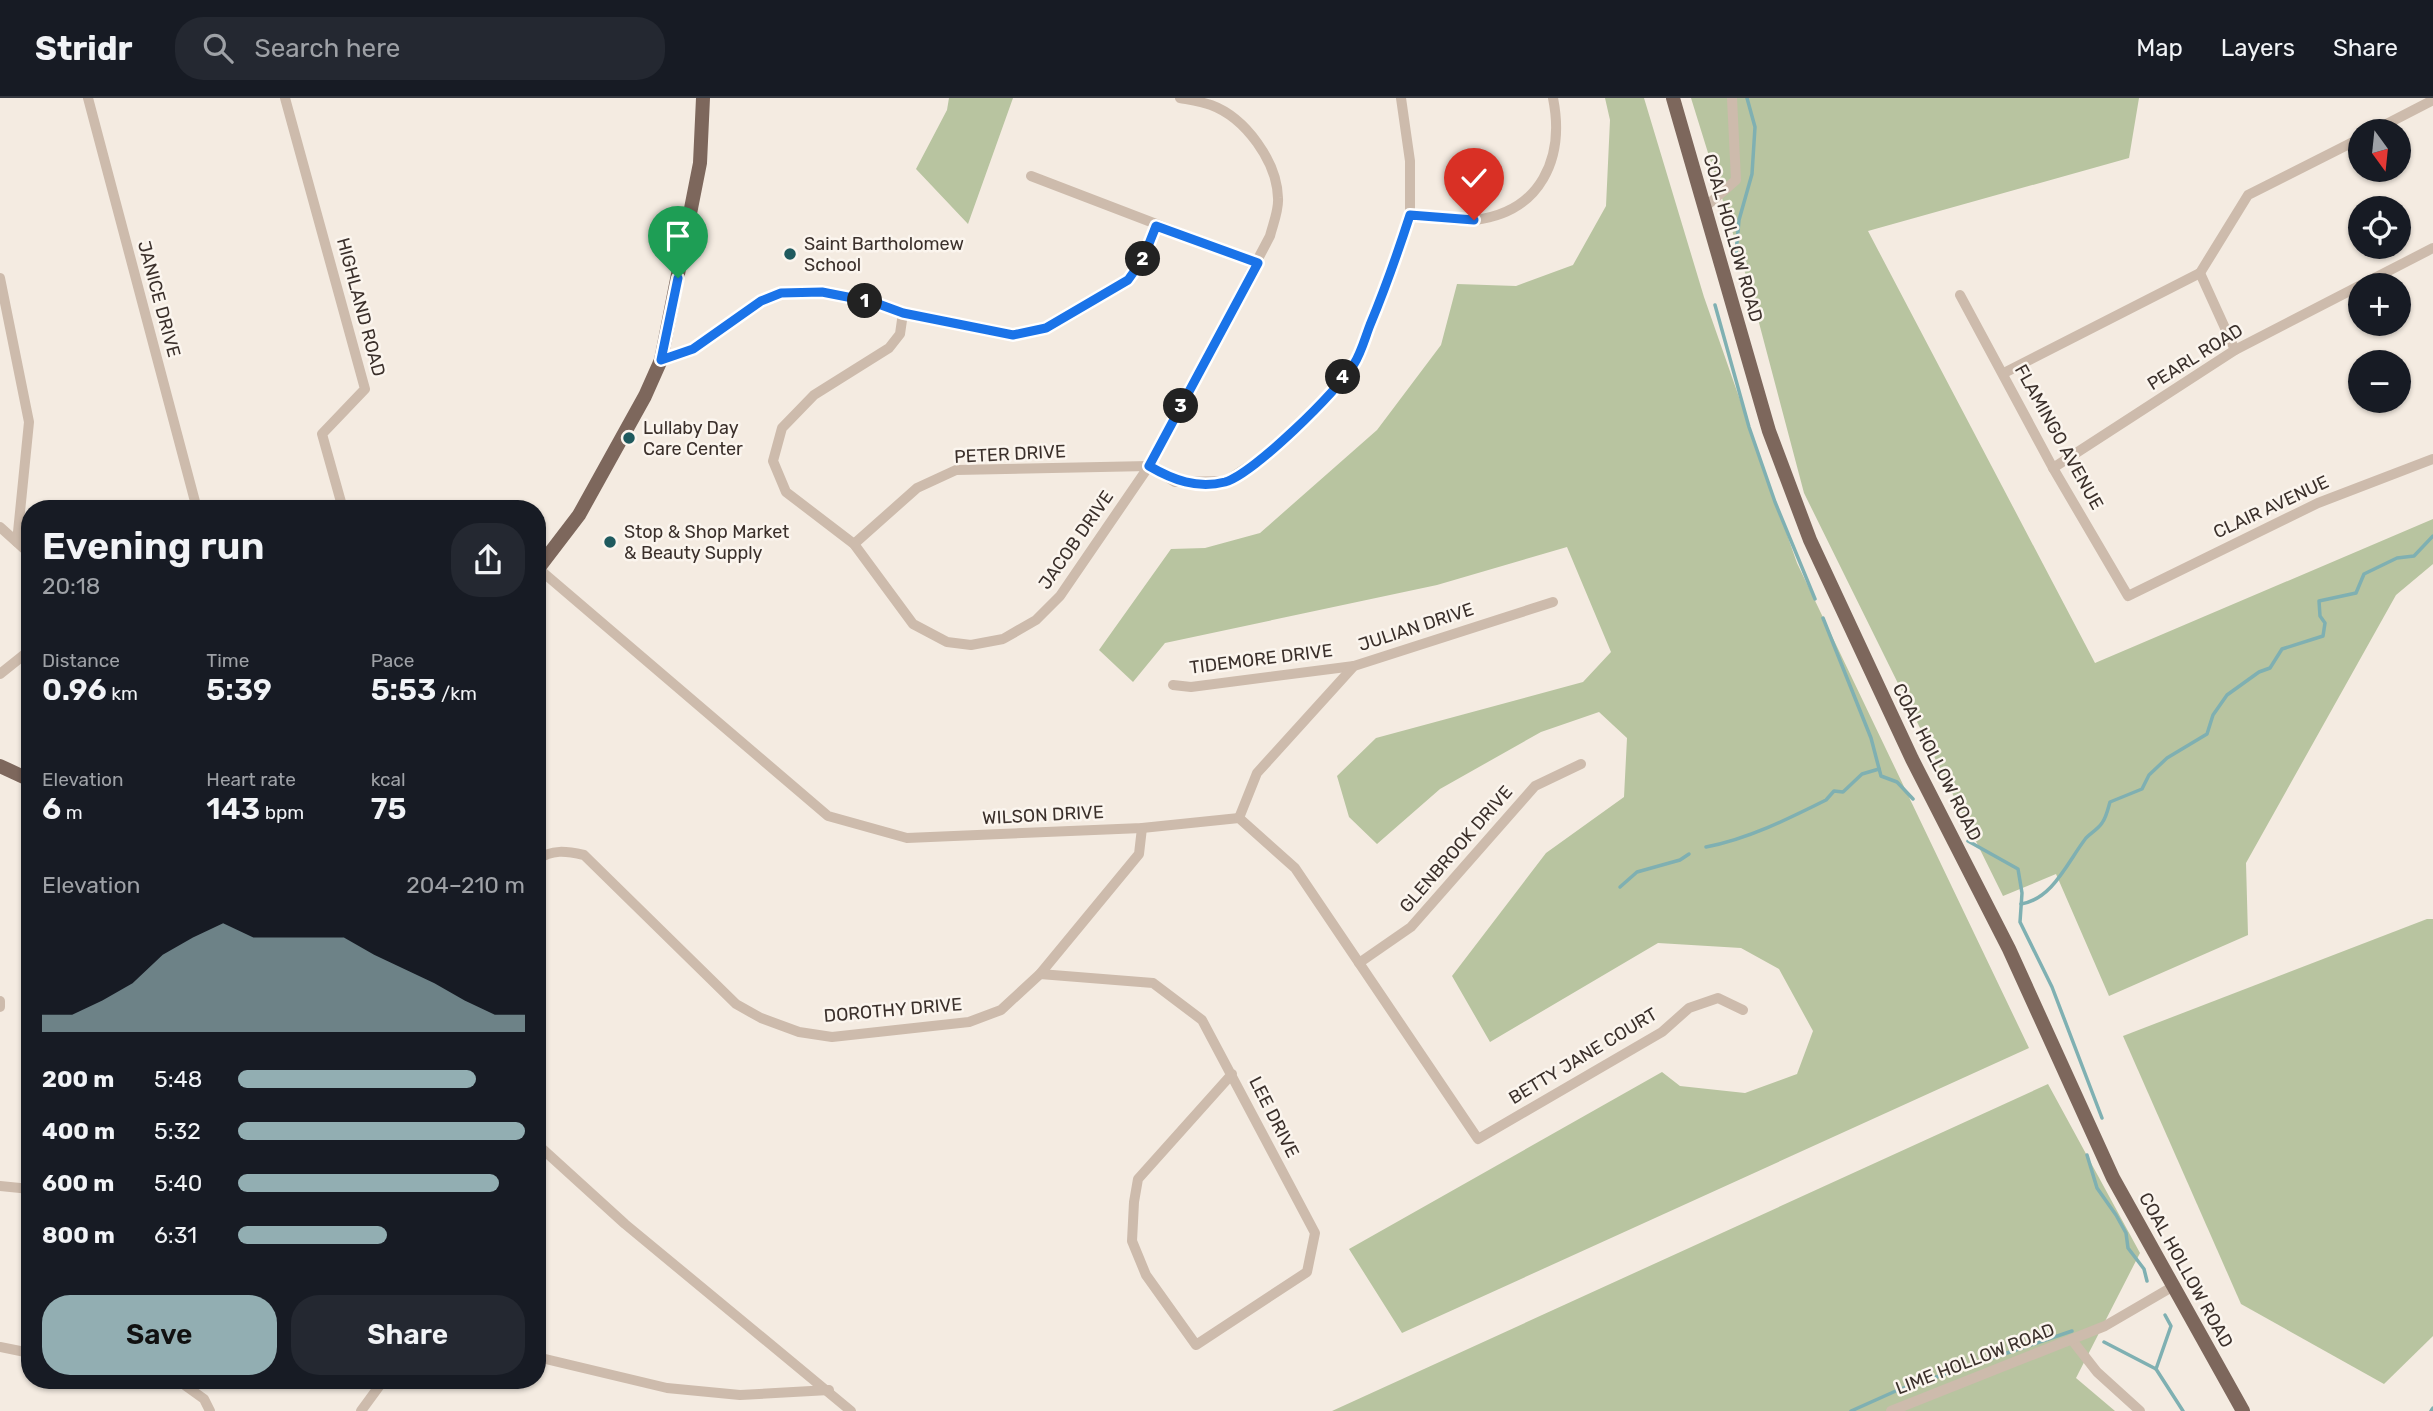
<!DOCTYPE html>
<meta charset="utf-8">
<style>
body{margin:0;font-family:Rubik,sans-serif;background:#242831;color:#f1f3f6;height:100vh;display:flex;flex-direction:column;font-size:26px;white-space:nowrap}
*{box-sizing:border-box;margin:0}
p{font-size:23px;color:#9ea1a6}
.icon{flex:none;width:38px;height:38px;fill:none;stroke:currentColor;stroke-width:2;stroke-linecap:round;stroke-linejoin:round}
.map{position:relative;flex:1;overflow:hidden}
.drawer{position:absolute;left:21px;top:402px;width:525px;height:889px;display:flex;flex-direction:column;background:#171b24;border-radius:28px;box-shadow:0 2px 5px #0004}
.drawer>*{flex:none}
.needle{width:46px;rotate:165deg}
.tools{position:absolute;left:2348px;top:21px;display:grid;gap:14px}
.tools a{display:grid;place-items:center;width:63px;height:63px;border-radius:50%;background:#171b24;box-shadow:0 2px 5px #0004;font-size:35px}
.pin{position:absolute;display:grid;place-items:center;width:60px;height:60px;color:#fff;margin:-72px -30px;border-radius:50% 50% 50% 0;rotate:-45deg;box-shadow:0 0 7px #0007}
.pin .icon{rotate:45deg}
.km{position:absolute;width:35px;height:35px;margin:-18px;border-radius:50%;background:#222;color:#fff;font-size:19px;line-height:35px;text-align:center}
.round{display:grid;place-items:center;flex:none;width:74px;height:74px;border-radius:28px;background:#242831}
.head{display:flex;align-items:center;justify-content:space-between;height:119px;padding:0 21px}
h1{font-size:38px;font-weight:600;line-height:52px}
.figures{display:grid;grid-template-columns:repeat(3,1fr);gap:10px;height:119px;padding:7px 21px}
.figures div{display:grid;align-content:center}
.figures b{font-size:30px;font-weight:600}
.figures small{font-size:19px;font-weight:400}
.figures p{font-size:19px}
.chart{height:196px;padding:14px 21px}
.chart p{display:flex;justify-content:space-between}
.chart svg{width:100%;height:126px;margin-top:7px;fill:#92aeb2;opacity:.7}
.action{display:flex;gap:14px;margin-top:auto;padding:14px 21px}
.action a{flex:1;height:80px;border-radius:28px;background:#92aeb2;color:#111;font-size:28px;font-weight:600;line-height:80px;text-align:center}
.action a+a{background:#242831;color:#f1f3f6}
ul{padding:0 21px;list-style:none;font-size:23px}
li{display:grid;grid-template-columns:112px 84px 1fr;align-items:center;height:52px}
li i{height:18px;border-radius:9px;background:#92aeb2}
header{display:flex;align-items:center;gap:42px;box-sizing:border-box;height:98px;padding:0 35px;background:#171b24;border-bottom:2px solid #363941}
header strong{font-size:33px}
nav{display:flex;gap:38px;margin-inline-start:auto;font-size:24px}
.search{width:490px;height:63px;background:#242831;display:flex;align-items:center;gap:18px;box-sizing:border-box;padding:0 24px;border-radius:28px;color:#9ea1a6;font-size:26px}
.map>svg:first-child{display:block}
</style>
<header>
<strong>Stridr</strong>
<div class="search"><svg class="icon" aria-label="search" viewBox="0 0 24 24"><circle cx="10" cy="10" r="6"/><path d="M15 15l6 6"/></svg>Search here</div>
<nav><a>Map</a><a>Layers</a><a>Share</a></nav>
</header>
<div class="map">
<svg width="2433" height="1313" viewBox="0 0 2433 1313">
<rect width="100%" height="100%" fill="#f4ebe1"/>
<g fill="#b8c4a0">
<polygon points="949,0 1013,0 968,126 916,71 947,12"/>
<polygon points="1605,0 1644,0 1704,199 1797,465 2029,950 1402,1235 1349,1151 1662,974 1680,988 1745,995 1797,976 1813,933 1779,871 1741,850 1658,845 1490,944 1452,878 1546,755 1624,699 1627,640 1599,614 1541,634 1440,691 1377,746 1349,719 1337,678 1376,640 1583,584 1611,554 1567,449 1437,487 1165,545 1133,584 1099,552 1171,451 1205,450 1260,435 1377,332 1441,247 1457,186 1516,188 1573,167 1606,108 1610,22"/>
<polygon points="1691,0 2139,0 2129,60 1868,133 2095,565 2433,421 2433,466 2396,497 2246,765 2248,837 2109,898 2056,776 2003,798 1804,395 1749,187"/>
<polygon points="2427,821 2433,821 2433,1238 2384,1286 2241,1206 2123,938"/>
<polygon points="2048,986 2140,1155 2076,1280 2115,1313 1332,1313"/>
</g>
<g fill="none" stroke-linecap="round" stroke-linejoin="round">
<g stroke="#7fb0b2" stroke-width="3.5">
<polyline points="1735,166 1739,122 1752,76 1755,29 1747,0"/>
<polyline points="1715,207 1749,329 1775,404 1815,501"/>
<polyline points="1823,520 1871,640 1881,678 1897,684 1913,701"/>
<polyline points="1968,743 2018,771 2022,795 2020,824 2052,889 2102,1020"/>
<path d="M 1706,749 C 1748,741 1788,721 1826,702 L 1834,693 L 1843,694 L 1862,676 L 1879,671"/>
<polyline points="1620,789 1637,774 1680,762 1689,756"/>
<path d="M 2021,806 C 2053,801 2068,763 2086,740 C 2091,735 2098,731 2102,725 C 2106,720 2108,711 2110,704 L 2142,691 L 2149,677 L 2167,660 L 2207,636 L 2213,617 L 2227,597 L 2259,574 L 2270,570 L 2282,551 L 2323,538 L 2325,525 L 2320,518 L 2319,503 L 2356,495 L 2364,476 L 2397,460 L 2414,458 L 2433,438"/>
<polyline points="2087,1057 2097,1090 2116,1117 2126,1135 2128,1150 2144,1171 2147,1183"/>
<polyline points="2104,1244 2156,1271 2183,1313"/>
<polyline points="2156,1271 2171,1228 2165,1217"/>
<polyline points="1851,1313 1898,1292 2072,1233"/>
<polyline points="2431,1313 2433,1310"/>
</g>
<g stroke="#cdbbac" stroke-width="10">
<polyline points="88,0 197,411"/>
<polyline points="285,0 365,291 322,336 343,411"/>
<polyline points="2373,33 2433,2"/>
<polyline points="1031,78 1258,165"/>
<polyline points="1704,110 1736,82 1732,0"/>
<path d="M 1410,117 C 1430,119 1455,125 1475,122 C 1541,114 1565,60 1553,0"/>
<polyline points="2200,175 2248,97 2361,40"/>
<polyline points="2200,175 2235,252"/>
<polyline points="0,180 29,324 17,444"/>
<polyline points="2361,187 2433,150"/>
<polyline points="1960,197 2053,370 2128,498 2318,405 2433,361"/>
<path d="M 903,215 L 900,236 L 889,250 L 814,297 L 782,330 L 773,363 L 786,394 L 854,446 L 913,526 L 947,544 L 971,547 L 1003,541 L 1036,522 L 1060,498 L 1149,368 L 1270,138 C 1273,126 1279,112 1278,100 C 1277,64 1246,20 1211,7 C 1202,4 1190,2 1180,0"/>
<polyline points="661,262 693,251 761,203 781,195 822,194 873,204 903,215 1013,237 1046,230 1128,182 1143,161 1156,128"/>
<polyline points="2004,275 2200,175"/>
<polyline points="1149,368 1175,384 1226,383 1263,359 1307,321 1354,267 1389,180 1410,117 1410,63 1401,0"/>
<polyline points="2053,370 2235,252 2361,187"/>
<polyline points="0,429 30,456"/>
<polyline points="854,446 917,390 956,372 1149,368"/>
<polyline points="539,471 828,718 907,740 1142,730 1239,720 1295,770 1478,1041 1662,934 1689,910 1718,900 1743,912"/>
<polyline points="0,576 30,552"/>
<polyline points="1173,587 1191,589 1354,568"/>
<polyline points="1239,720 1257,675 1354,568 1553,504"/>
<path d="M 537,762 C 552,751 566,753 584,757 L 736,906 L 761,920 L 799,934 L 832,939 L 969,924 L 1001,912 L 1040,876 L 1139,756 L 1142,730"/>
<polyline points="1359,865 1411,829 1535,688 1581,666"/>
<polyline points="1040,876 1153,885 1202,922 1315,1135 1307,1174 1196,1247 1146,1177 1132,1143 1134,1104 1138,1081 1232,976"/>
<polyline points="0,903 0,909"/>
<polyline points="537,1046 625,1126 851,1313"/>
<polyline points="0,1088 30,1091"/>
<polyline points="2072,1242 2097,1274 2140,1313"/>
<polyline points="0,1249 30,1255"/>
<polyline points="537,1259 667,1290 740,1297 829,1292"/>
<polyline points="179,1283 204,1301 210,1313"/>
<polyline points="361,1313 383,1283"/>
<polyline points="1891,1313 2105,1228 2172,1189"/>
</g>
<g stroke="#7d675c" stroke-width="14">
<polyline points="1673,0 1769,333 1810,442 1912,661 2009,851 2113,1080 2243,1313"/>
<polyline points="537,472 579,417 645,298 661,262 700,65 703,0"/>
<polyline points="0,668 30,682"/>
</g>
</g>
<g fill="none" stroke-linecap="round" stroke-linejoin="round">
<defs>
<path id="route" d="M 678,180 L 661,262 L 693,251 L 761,203 L 781,195 L 822,194 L 873,204 L 903,215 L 1013,237 L 1046,230 L 1128,182 L 1143,161 L 1156,128 L 1258,165 L 1149,368 C 1173,382 1197,391 1225,384 C 1253,376 1338,293 1354,266 C 1361,255 1365,240 1370,227 C 1385,191 1398,154 1410,117 L 1474,122"/>
</defs>
<use href="#route" stroke="#fff" stroke-width="14"/>
<use href="#route" stroke="#1a73e8" stroke-width="9"/>
</g>
<g fill="#1f5a5e" stroke="#fbf5ee" stroke-width="2.5">
<circle cx="790" cy="156" r="7"/>
<circle cx="629" cy="340" r="7"/>
<circle cx="610" cy="444" r="7"/>
</g>
<g text-anchor="middle" stroke-width="5" stroke-linejoin="round" paint-order="stroke">
<g font-size="18" fill="#3b302b" stroke="#fbf5ee">
<text transform="translate(1733 140) rotate(74)" y="6">COAL HOLLOW ROAD</text>
<text transform="translate(159 201) rotate(75)" y="6">JANICE DRIVE</text>
<text transform="translate(361 209) rotate(75)" y="6">HIGHLAND ROAD</text>
<text transform="translate(2195 259) rotate(-32)" y="6">PEARL ROAD</text>
<text transform="translate(2059 339) rotate(61)" y="6">FLAMINGO AVENUE</text>
<text transform="translate(1010 356) rotate(-3)" y="6">PETER DRIVE</text>
<text transform="translate(2271 409) rotate(-25)" y="6">CLAIR AVENUE</text>
<text transform="translate(1076 442) rotate(-55)" y="6">JACOB DRIVE</text>
<text transform="translate(1416 529) rotate(-18)" y="6">JULIAN DRIVE</text>
<text transform="translate(1261 561) rotate(-7)" y="6">TIDEMORE DRIVE</text>
<text transform="translate(1937 664) rotate(63)" y="6">COAL HOLLOW ROAD</text>
<text transform="translate(1043 717) rotate(-3)" y="6">WILSON DRIVE</text>
<text transform="translate(1456 751) rotate(-49)" y="6">GLENBROOK DRIVE</text>
<text transform="translate(893 912) rotate(-5)" y="6">DOROTHY DRIVE</text>
<text transform="translate(1583 958) rotate(-31)" y="6">BETTY JANE COURT</text>
<text transform="translate(1274 1019) rotate(63)" y="6">LEE DRIVE</text>
<text transform="translate(2186 1172) rotate(61)" y="6">COAL HOLLOW ROAD</text>
<text transform="translate(1975 1261) rotate(-21)" y="6">LIME HOLLOW ROAD</text>
</g>
<g font-size="18" fill="#3b302b" stroke="#fbf5ee" text-anchor="start">
<text x="804" y="152">Saint Bartholomew<tspan x="804" dy="21">School</tspan></text>
<text x="643" y="336">Lullaby Day<tspan x="643" dy="21">Care Center</tspan></text>
<text x="624" y="440">Stop &amp; Shop Market<tspan x="624" dy="21">&amp; Beauty Supply</tspan></text>
</g>
</g>
</svg>
<div class="tools">
<a><svg class="needle" viewBox="-14 -14 28 28"><path d="M0-13l5 13h-10z" fill="#e53935"/><path d="M0 13l5-13h-10z" fill="#9ea1a6"/></svg></a>
<a><svg class="icon" aria-label="locate" viewBox="0 0 24 24"><circle cx="12" cy="12" r="6"/><path d="M12 2v4M12 18v4M2 12h4M18 12h4"/></svg></a>
<a>+</a>
<a>−</a>
</div>
<div class="pin" style="left:678px;top:180px;background:#1e9e55"><svg class="icon" aria-label="arrive" viewBox="0 0 24 24"><path d="M6 21V4h12l-3 4 3 4H6"/></svg></div>
<div class="pin" style="left:1474px;top:122px;background:#d93025"><svg class="icon" aria-label="check" viewBox="0 0 24 24"><path d="M5 12l5 5 9-10"/></svg></div>
<b class="km" style="left:865px;top:203px">1</b>
<b class="km" style="left:1143px;top:161px">2</b>
<b class="km" style="left:1181px;top:308px">3</b>
<b class="km" style="left:1343px;top:279px">4</b>
<section class="drawer">
<div class="head"><div><h1>Evening run</h1><p>20:18</p></div><a class="round"><svg class="icon" aria-label="share" viewBox="0 0 24 24"><path d="M12 15V3M7 8l5-5 5 5M5 13v7h14v-7"/></svg></a></div>
<div class="figures">
<div><p>Distance</p><b>0.96<small> km</small></b></div>
<div><p>Time</p><b>5:39</b></div>
<div><p>Pace</p><b>5:53<small> /km</small></b></div>
</div>
<div class="figures">
<div><p>Elevation</p><b>6<small> m</small></b></div>
<div><p>Heart rate</p><b>143<small> bpm</small></b></div>
<div><p>kcal</p><b>75</b></div>
</div>
<div class="chart"><p><span>Elevation</span>204–210 m</p>
<svg viewBox="0 0 160 44" preserveAspectRatio="none"><path d="M0 44V38L10 38L20 33L30 27L40 17L50 11L60 6L70 11L80 11L90 11L100 11L110 17L120 22L130 27L140 33L150 38L160 38V44z"/></svg>
</div>
<ul>
<li><b>200 m</b>5:48<i style="width:83%"></i></li>
<li><b>400 m</b>5:32<i style="width:100%"></i></li>
<li><b>600 m</b>5:40<i style="width:91%"></i></li>
<li><b>800 m</b>6:31<i style="width:52%"></i></li>
</ul>
<div class="action"><a>Save</a><a>Share</a></div>
</section>
</div>
